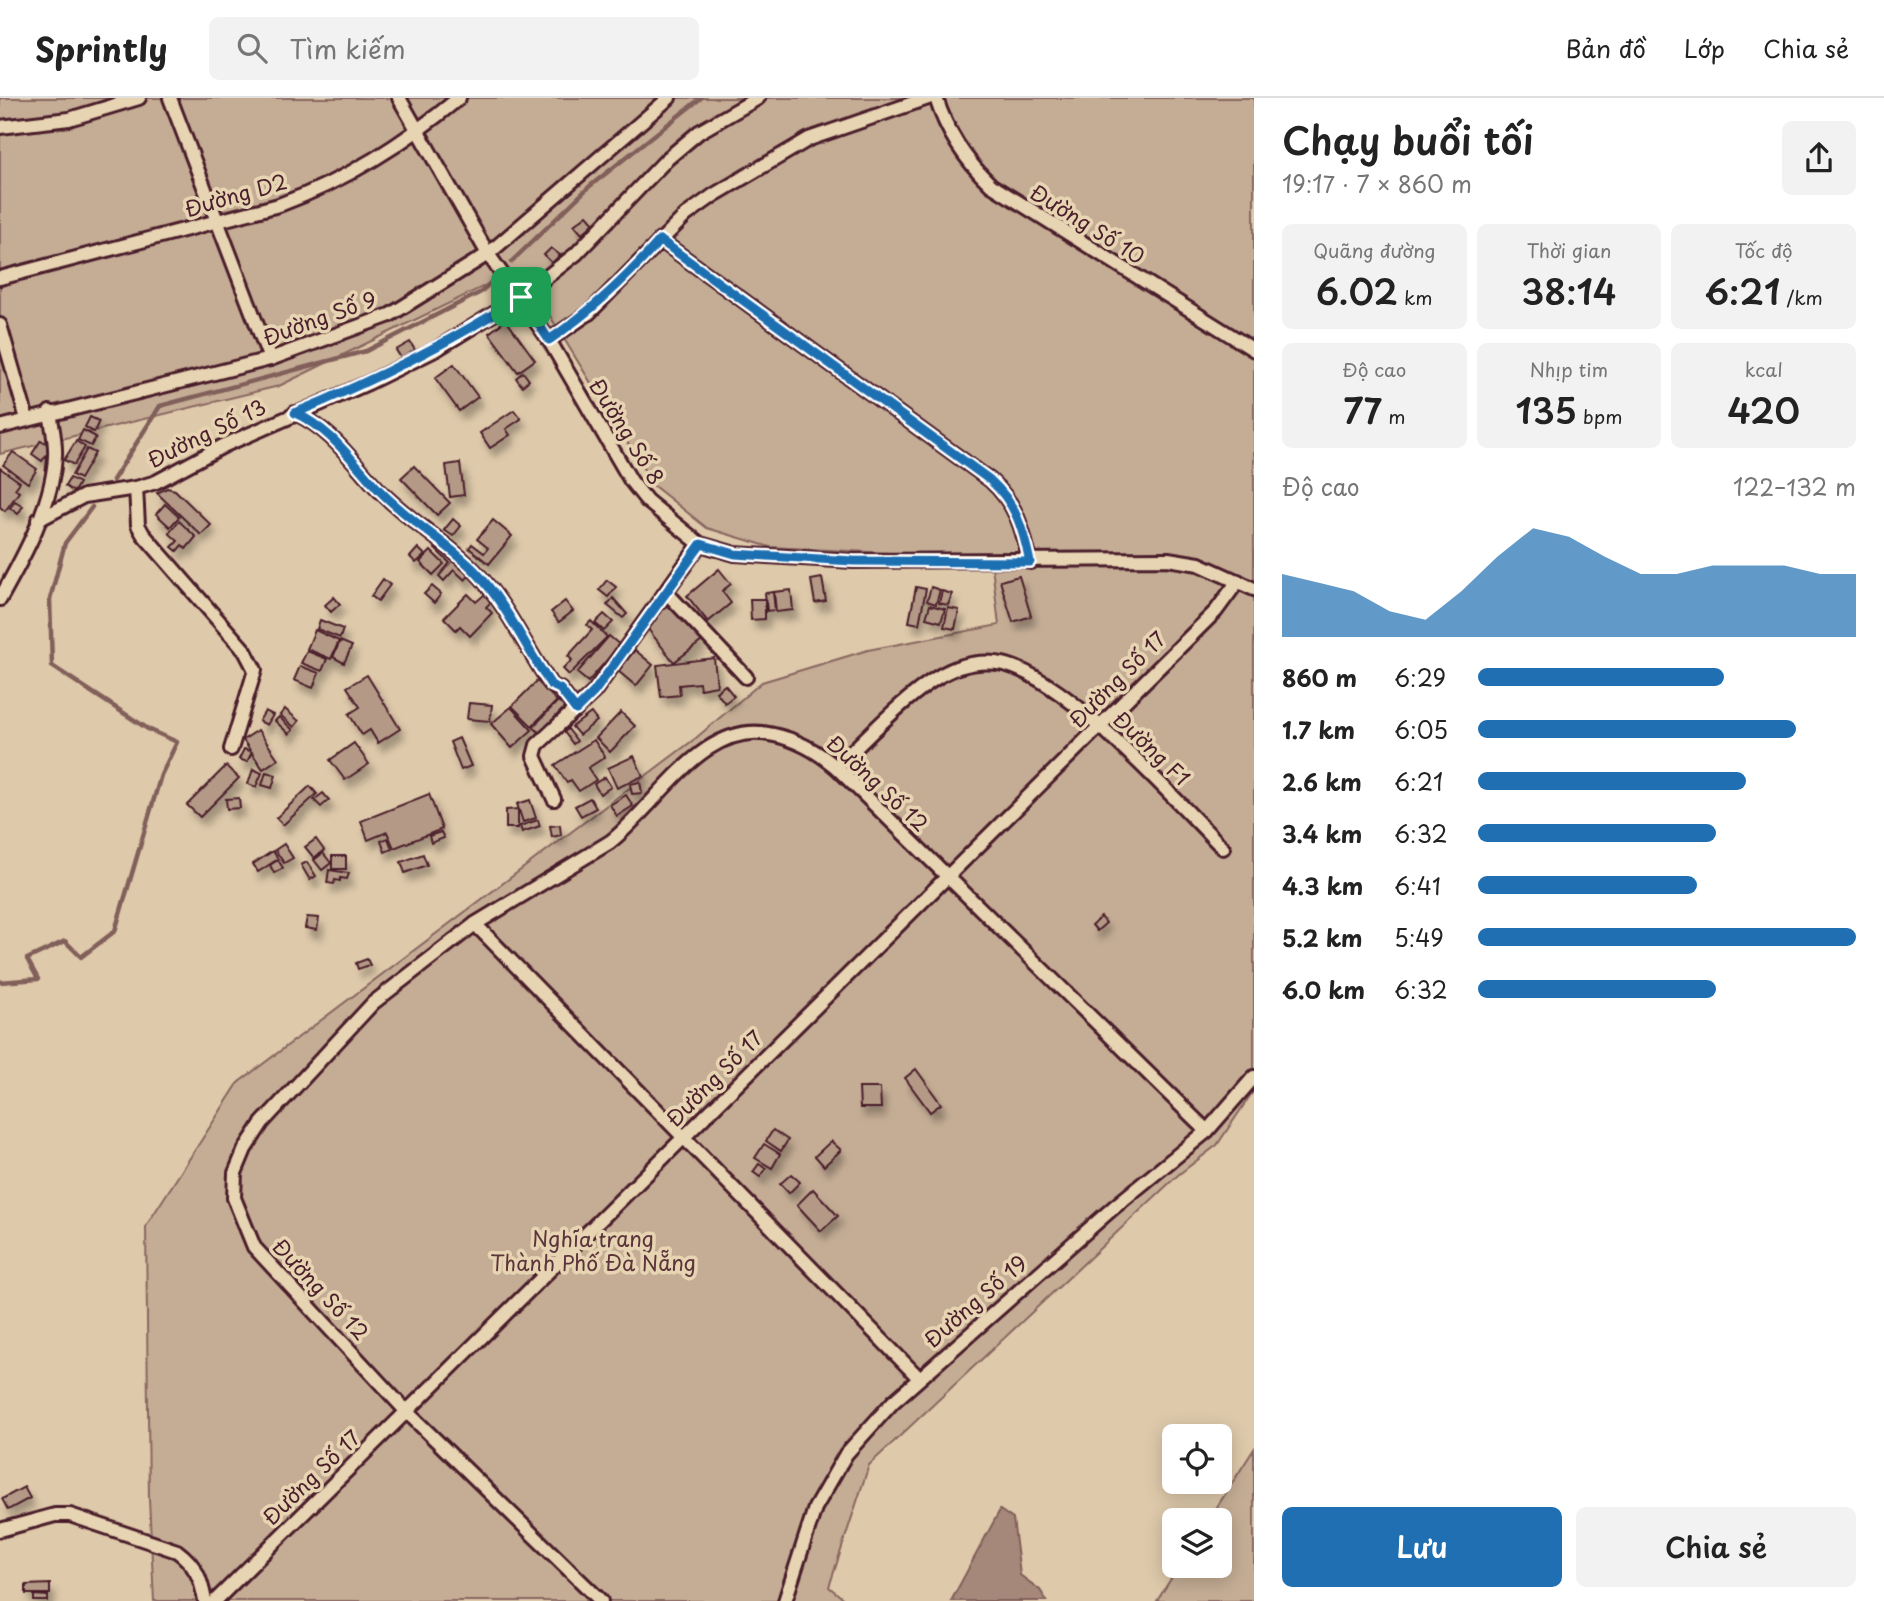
<!DOCTYPE html>
<html lang="vi">
<meta charset="utf-8">
<style>
body{margin:0;font-family:"Playpen Sans",sans-serif;background:#f2f2f2;color:#222;height:100vh;display:flex;flex-direction:column;font-size:26px;white-space:nowrap}
*{box-sizing:border-box;margin:0}
p{font-size:23px;color:#767676}
.icon{flex:none;width:38px;height:38px;fill:none;stroke:currentColor;stroke-width:2;stroke-linecap:round;stroke-linejoin:round}
.map{position:relative;flex:1;overflow:hidden}
.panel{display:flex;flex-direction:column;background:#fff;width:630px}
.panel>*{flex:none}
.buttons{position:absolute;left:1162px;top:1326px;display:grid;gap:14px}
.buttons a{display:grid;place-items:center;width:70px;height:70px;border-radius:10px;background:#fff;box-shadow:0 4px 18px #0003;font-size:35px}
.pin{position:absolute;display:grid;place-items:center;width:60px;height:60px;color:#fff;margin:-30px;border-radius:14px;box-shadow:0 4px 10px #0006}
.round{display:grid;place-items:center;flex:none;width:74px;height:74px;border-radius:10px;background:#f2f2f2}
.summary{display:flex;align-items:center;justify-content:space-between;height:119px;padding:0 28px}
h1{font-size:38px;font-weight:600;line-height:52px}
.figures{display:grid;grid-template-columns:repeat(3,1fr);gap:10px;height:119px;padding:7px 28px}
.figures div{display:grid;align-content:center;border-radius:10px;background:#f2f2f2;text-align:center}
.figures b{font-size:35px;font-weight:600}
.figures small{font-size:19px;font-weight:400}
.figures p{font-size:19px}
.chart{height:196px;padding:14px 28px}
.chart p{display:flex;justify-content:space-between}
.chart svg{width:100%;height:126px;margin-top:7px;fill:#1f6fb2;opacity:.7}
.primary-button{display:flex;gap:14px;margin-top:auto;padding:14px 28px}
.primary-button a{flex:1;height:80px;border-radius:10px;background:#1f6fb2;color:#fff;font-size:28px;font-weight:600;line-height:80px;text-align:center}
.primary-button a+a{background:#f2f2f2;color:#222}
ul{padding:0 28px;list-style:none;font-size:23px}
li{display:grid;grid-template-columns:112px 84px 1fr;align-items:center;height:52px}
li i{height:18px;border-radius:9px;background:#1f6fb2}
header{display:flex;align-items:center;gap:42px;box-sizing:border-box;height:98px;padding:0 35px;background:#fff;border-bottom:2px solid #e0e0e0}
header strong{font-size:33px}
nav{display:flex;gap:38px;margin-inline-start:auto;font-size:24px}
.search{width:490px;height:63px;background:#f2f2f2;display:flex;align-items:center;gap:18px;box-sizing:border-box;padding:0 24px;border-radius:10px;color:#767676;font-size:26px}
main{display:flex;flex:1;min-height:0}
.map>svg:first-child{display:block}
</style>
<header>
<strong>Sprintly</strong>
<div class="search"><svg class="icon" aria-label="search" viewBox="0 0 24 24"><circle cx="10" cy="10" r="6"/><path d="M15 15l6 6"/></svg>Tìm kiếm</div>
<nav><a>Bản đồ</a><a>Lớp</a><a>Chia sẻ</a></nav>
</header>
<main>
<div class="map">
<svg width="1254" height="1503" viewBox="0 0 1254 1503">
<defs>
<filter id="shadow"><feDropShadow dx="4.5" dy="8" stdDeviation="3.5" flood-color="#0004"/></filter>
</defs>
<rect width="100%" height="100%" fill="#dec9aa"/>
<filter id="ink" filterUnits="userSpaceOnUse"><feTurbulence type="fractalNoise" baseFrequency=".0143" numOctaves="2"/><feDisplacementMap in="SourceGraphic" scale="14" xChannelSelector="R" yChannelSelector="G"/><feConvolveMatrix kernelMatrix="1 2 1 2 8 2 1 2 1" color-interpolation-filters="sRGB"/></filter>
<g filter="url(#ink)">
<g fill="#c5ad95" stroke="#886660" stroke-width="2">
<polygon points="0,0 1254,0 1254,992 1217,1047 1178,1077 869,1367 829,1489 846,1503 154,1503 149,1401 146,1128 239,984 696,640 762,584 868,552 999,527 991,460 770,449 707,430 654,388 525,177 511,175 279,288 0,356"/>
<polygon points="1254,1351 1254,1503 1157,1503 1179,1468 1220,1468 1220,1423 1208,1423"/>
</g>
<polygon fill="#a5887a" stroke="#815e5a" stroke-width="2" points="1000,1412 1013,1421 1020,1477 1040,1492 1047,1503 951,1503"/>
<g fill="none" stroke-linecap="round" stroke-linejoin="round">
<g stroke="#815e5a" stroke-width="4.5">
<polyline points="511,164 590,88 701,0"/>
<polyline points="113,382 160,308 366,253 481,194 492,183"/>
<polyline points="0,884 38,881 27,861 65,843 81,859 115,833 161,677 177,644 148,631 52,568 50,501 65,445 92,409"/>
</g>
</g>
<g fill="#b49a86" stroke="#4a1f2b" stroke-width="2" filter="url(#shadow)">
<polygon points="587,117 594,125 582,136 574,127"/>
<polygon points="551,150 560,157 552,165 544,157"/>
<polygon points="506,222 535,262 518,274 489,235"/>
<polygon points="410,244 415,252 401,260 396,252"/>
<polygon points="454,266 478,299 459,313 435,280"/>
<polygon points="523,274 529,282 522,288 516,280"/>
<polygon points="514,312 521,321 506,331 510,337 490,350 480,335"/>
<polygon points="90,319 99,323 94,334 85,329"/>
<polygon points="83,332 96,339 91,348 78,342"/>
<polygon points="41,342 52,349 42,363 32,356"/>
<polygon points="76,343 85,349 74,367 64,362"/>
<polygon points="87,351 95,355 80,381 72,377"/>
<polygon points="13,354 37,371 28,385 3,367"/>
<polygon points="460,365 464,397 450,399 446,367"/>
<polygon points="414,368 450,405 437,417 401,380"/>
<polygon points="0,370 20,384 15,391 19,394 5,413 0,409"/>
<polygon points="70,380 79,385 74,394 65,388"/>
<polygon points="167,390 175,392 211,427 201,437 157,395"/>
<polygon points="15,403 23,408 18,416 10,410"/>
<polygon points="165,406 179,419 170,429 156,416"/>
<polygon points="453,421 461,428 453,438 444,432"/>
<polygon points="493,422 512,438 489,466 469,450 472,446 484,455 488,450 477,441"/>
<polygon points="179,423 196,439 186,451 182,447 177,453 172,449 178,443 169,435"/>
<polygon points="440,445 472,475 465,482 454,472 444,483 439,478 450,465 435,451"/>
<polygon points="418,450 425,457 416,465 410,459"/>
<polygon points="431,453 444,466 433,477 420,464"/>
<polygon points="719,471 731,486 722,493 731,505 708,524 687,498"/>
<polygon points="1019,478 1031,518 1013,524 1000,483"/>
<polygon points="822,480 826,503 815,505 811,482"/>
<polygon points="383,481 390,487 378,503 371,498"/>
<polygon points="607,482 616,489 608,499 599,492"/>
<polygon points="432,488 441,496 434,505 424,496"/>
<polygon points="916,489 926,491 919,526 909,524"/>
<polygon points="931,489 940,492 936,506 927,503"/>
<polygon points="791,492 793,512 776,514 774,494"/>
<polygon points="942,493 952,496 948,507 939,505"/>
<polygon points="773,494 775,512 767,513 765,495"/>
<polygon points="468,496 476,504 485,496 492,503 486,509 492,515 470,538 460,528 456,532 444,520"/>
<polygon points="334,499 340,506 331,514 325,507"/>
<polygon points="613,500 627,516 623,520 607,507"/>
<polygon points="750,501 765,501 765,521 751,522"/>
<polygon points="565,503 573,513 559,524 551,514"/>
<polygon points="672,504 702,543 674,564 644,526"/>
<polygon points="930,507 945,511 941,524 926,520"/>
<polygon points="948,510 959,512 955,531 944,529"/>
<polygon points="604,516 613,524 604,533 595,525"/>
<polygon points="320,522 343,531 340,540 317,531"/>
<polygon points="591,523 607,539 569,577 563,571 572,562 568,558 592,532 587,527"/>
<polygon points="315,532 339,543 331,561 307,551"/>
<polygon points="609,538 620,547 588,584 577,575"/>
<polygon points="340,543 352,548 344,565 333,559"/>
<polygon points="635,552 653,567 636,588 618,573"/>
<polygon points="307,553 327,561 322,573 301,565"/>
<polygon points="714,560 717,588 700,591 699,585 679,587 680,597 661,599 657,567"/>
<polygon points="300,568 319,575 313,590 294,582"/>
<polygon points="367,577 400,631 378,645 370,632 362,637 349,616 360,609 347,589"/>
<polygon points="537,583 557,603 532,628 512,608"/>
<polygon points="725,587 734,598 725,605 716,594"/>
<polygon points="558,603 565,609 540,635 533,629"/>
<polygon points="469,605 492,607 490,623 467,621"/>
<polygon points="511,609 532,632 512,650 491,626"/>
<polygon points="285,611 299,623 294,629 280,617"/>
<polygon points="265,613 273,617 267,627 259,623"/>
<polygon points="621,614 635,628 610,654 596,640"/>
<polygon points="591,615 597,623 579,637 572,629"/>
<polygon points="279,619 293,632 289,636 275,623"/>
<polygon points="568,631 577,643 573,646 564,634"/>
<polygon points="258,632 278,661 263,671 243,642"/>
<polygon points="459,640 471,668 461,672 450,644"/>
<polygon points="594,642 605,659 588,670 596,682 579,693 571,682 567,685 555,667"/>
<polygon points="354,645 369,666 345,682 330,662"/>
<polygon points="244,651 252,654 247,664 239,661"/>
<polygon points="634,658 643,678 617,690 608,670"/>
<polygon points="226,668 239,680 200,719 187,707"/>
<polygon points="253,671 262,675 256,689 248,686"/>
<polygon points="266,674 276,677 272,690 262,687"/>
<polygon points="605,679 611,689 600,696 594,686"/>
<polygon points="640,684 642,695 632,696 630,686"/>
<polygon points="310,688 317,696 283,727 276,720"/>
<polygon points="323,695 329,702 321,709 314,702"/>
<polygon points="429,696 442,731 394,750 387,734 368,742 361,723"/>
<polygon points="626,697 633,708 617,718 610,707"/>
<polygon points="239,700 240,710 227,711 226,701"/>
<polygon points="590,700 596,710 581,718 575,708"/>
<polygon points="530,702 536,720 523,724 517,706"/>
<polygon points="518,711 518,730 506,730 506,712"/>
<polygon points="538,722 540,728 522,734 520,728"/>
<polygon points="560,727 561,737 552,739 550,728"/>
<polygon points="441,734 444,740 431,745 429,738"/>
<polygon points="388,740 392,751 385,754 381,743"/>
<polygon points="316,741 324,752 314,760 305,749"/>
<polygon points="284,746 293,760 284,765 275,752"/>
<polygon points="273,753 278,761 258,774 253,766"/>
<polygon points="323,755 331,765 322,772 314,762"/>
<polygon points="423,756 427,767 405,775 401,764"/>
<rect x="332" y="758" width="14" height="13"/>
<polygon points="278,762 283,770 274,775 270,767"/>
<polygon points="307,764 316,778 310,782 301,767"/>
<polygon points="329,772 349,775 347,781 340,780 340,783 335,782 334,786 327,785"/>
<polygon points="307,819 319,820 317,832 305,830"/>
<polygon points="1101,819 1106,825 1097,833 1092,827"/>
<polygon points="367,861 370,867 358,871 356,865"/>
<polygon points="916,971 941,1006 930,1014 905,980"/>
<polygon points="859,990 880,990 881,1010 860,1010"/>
<polygon points="773,1032 788,1042 781,1053 766,1043"/>
<polygon points="831,1043 841,1052 824,1068 815,1058"/>
<polygon points="764,1046 780,1056 772,1070 755,1060"/>
<polygon points="759,1066 766,1071 760,1079 753,1074"/>
<polygon points="791,1076 800,1084 789,1095 780,1086"/>
<polygon points="813,1091 838,1118 821,1133 797,1107"/>
<polygon points="24,1389 30,1400 8,1412 2,1401"/>
<polygon points="50,1486 50,1496 26,1496 26,1487"/>
<polygon points="34,1497 48,1498 48,1503 34,1503"/>
</g>
<g fill="none" stroke-linecap="round" stroke-linejoin="round">
<defs>
<g id="minor">
<polyline points="170,0 270,261"/>
<polyline points="399,0 488,156 549,242 631,383 647,403 700,446 735,456 853,463 1168,461 1199,466 1254,491"/>
<path d="M 936,0 C 947,35 965,62 991,87 L 1254,252"/>
<polyline points="0,29 69,21 139,0"/>
<path d="M 660,142 L 990,382 C 1016,405 1023,431 1030,464"/>
<path d="M 0,180 L 279,107 C 347,82 403,46 459,0"/>
<polyline points="0,227 27,321"/>
<polyline points="549,242 589,215 686,117 714,97 809,41 928,0"/>
<path d="M 295,315 C 333,332 352,364 380,393 C 409,423 445,443 474,472 C 507,506 525,549 551,587 L 560,591 L 576,612"/>
<polyline points="0,329 270,261 390,217 488,156 669,0"/>
<polyline points="136,390 138,427 143,436 245,553 255,572 231,651"/>
<polyline points="38,422 84,398 136,390 156,384 225,347 368,285 435,252 521,199 576,156 667,61 699,34 758,0"/>
<polyline points="666,494 746,579"/>
<path d="M 0,501 C 23,460 53,406 55,358 C 56,343 52,329 50,314"/>
<path d="M 836,669 C 866,641 910,593 945,575 C 962,566 984,562 1003,566 C 1067,580 1174,701 1223,750"/>
<polyline points="554,701 534,658 537,647 594,594 700,446"/>
<polyline points="475,826 919,1280"/>
<path d="M 0,1432 L 55,1417 L 70,1417 L 177,1453 C 196,1467 201,1481 205,1503"/>
<polyline points="215,1503 1216,513 1238,483"/>
<path d="M 601,1503 L 407,1314 L 254,1149 L 234,1100 L 235,1075 L 245,1051 L 262,1025 L 373,905 L 475,826 L 610,744 C 659,706 704,619 774,637 C 798,642 817,653 836,669 L 1207,1033"/>
<polyline points="785,1503 815,1410 846,1356 893,1304 1113,1110 1207,1033 1254,979"/>
</g>
</defs>
<use href="#minor" stroke="#4a1f2b" stroke-width="18"/>
<use href="#minor" stroke="#e7d4b2" stroke-width="12"/>
</g>
</g>
<g fill="none" stroke-linecap="round" stroke-linejoin="round" filter="url(#ink)">
<defs>
<path id="route" d="M 660,142 L 990,382 C 1016,405 1023,431 1030,464 L 853,463 L 735,456 L 701,446 L 594,594 L 576,612 L 560,591 L 551,587 C 525,549 507,506 474,472 C 445,443 409,423 380,393 C 352,364 333,332 295,315 C 375,282 448,246 521,199 L 549,242 C 592,213 626,181 660,142 Z"/>
</defs>
<use href="#route" stroke="#fff" stroke-width="14"/>
<use href="#route" stroke="#1f6fb2" stroke-width="9"/>
</g>
<g text-anchor="middle" stroke-width="7" stroke-linejoin="round" paint-order="stroke">
<g font-size="21" fill="#4a1f2b" stroke="#e7d4b2">
<text transform="translate(236 98) rotate(-16)" y="7">Đường D2</text>
<text transform="translate(1087 127) rotate(32)" y="7">Đường Số 10</text>
<text transform="translate(320 221) rotate(-20)" y="7">Đường Số 9</text>
<text transform="translate(626 334) rotate(58)" y="7">Đường Số 8</text>
<text transform="translate(207 336) rotate(-26)" y="7">Đường Số 13</text>
<text transform="translate(1118 582) rotate(-45)" y="7">Đường Số 17</text>
<text transform="translate(1151 651) rotate(44)" y="7">Đường F1</text>
<text transform="translate(877 686) rotate(43)" y="7">Đường Số 12</text>
<text transform="translate(715 981) rotate(-45)" y="7">Đường Số 17</text>
<text transform="translate(320 1192) rotate(47)" y="7">Đường Số 12</text>
<text transform="translate(976 1204) rotate(-41)" y="7">Đường Số 19</text>
<text transform="translate(312 1380) rotate(-44)" y="7">Đường Số 17</text>
</g>
<g font-size="21" fill="#5c343b" stroke="#e7d4b2">
<text x="593" y="1149">Nghĩa trang<tspan x="593" dy="24">Thành Phố Đà Nẵng</tspan></text>
</g>
</g>
</svg>
<div class="buttons">
<a><svg class="icon" aria-label="locate" viewBox="0 0 24 24"><circle cx="12" cy="12" r="6"/><path d="M12 2v4M12 18v4M2 12h4M18 12h4"/></svg></a>
<a><svg class="icon" aria-label="layers" viewBox="0 0 24 24"><path d="M12 4l9 5-9 5-9-5zM3 14l9 5 9-5"/></svg></a>
</div>
<div class="pin" style="left:521px;top:199px;background:#1e9e55"><svg class="icon" aria-label="arrive" viewBox="0 0 24 24"><path d="M6 21V4h12l-3 4 3 4H6"/></svg></div>
</div>
<section class="panel">
<div class="summary"><div><h1>Chạy buổi tối</h1><p>19:17 · 7 × 860 m</p></div><a class="round"><svg class="icon" aria-label="share" viewBox="0 0 24 24"><path d="M12 15V3M7 8l5-5 5 5M5 13v7h14v-7"/></svg></a></div>
<div class="figures">
<div><p>Quãng đường</p><b>6.02<small> km</small></b></div>
<div><p>Thời gian</p><b>38:14</b></div>
<div><p>Tốc độ</p><b>6:21<small> /km</small></b></div>
</div>
<div class="figures">
<div><p>Độ cao</p><b>77<small> m</small></b></div>
<div><p>Nhịp tim</p><b>135<small> bpm</small></b></div>
<div><p>kcal</p><b>420</b></div>
</div>
<div class="chart"><p><span>Độ cao</span>122–132 m</p>
<svg viewBox="0 0 160 44" preserveAspectRatio="none"><path d="M0 44V22L10 25L20 28L30 35L40 38L50 28L60 16L70 6L80 9L90 16L100 22L110 22L120 19L130 19L140 19L150 22L160 22V44z"/></svg>
</div>
<ul>
<li><b>860 m</b>6:29<i style="width:65%"></i></li>
<li><b>1.7 km</b>6:05<i style="width:84%"></i></li>
<li><b>2.6 km</b>6:21<i style="width:71%"></i></li>
<li><b>3.4 km</b>6:32<i style="width:63%"></i></li>
<li><b>4.3 km</b>6:41<i style="width:58%"></i></li>
<li><b>5.2 km</b>5:49<i style="width:100%"></i></li>
<li><b>6.0 km</b>6:32<i style="width:63%"></i></li>
</ul>
<div class="primary-button"><a>Lưu</a><a>Chia sẻ</a></div>
</section>
</main>
